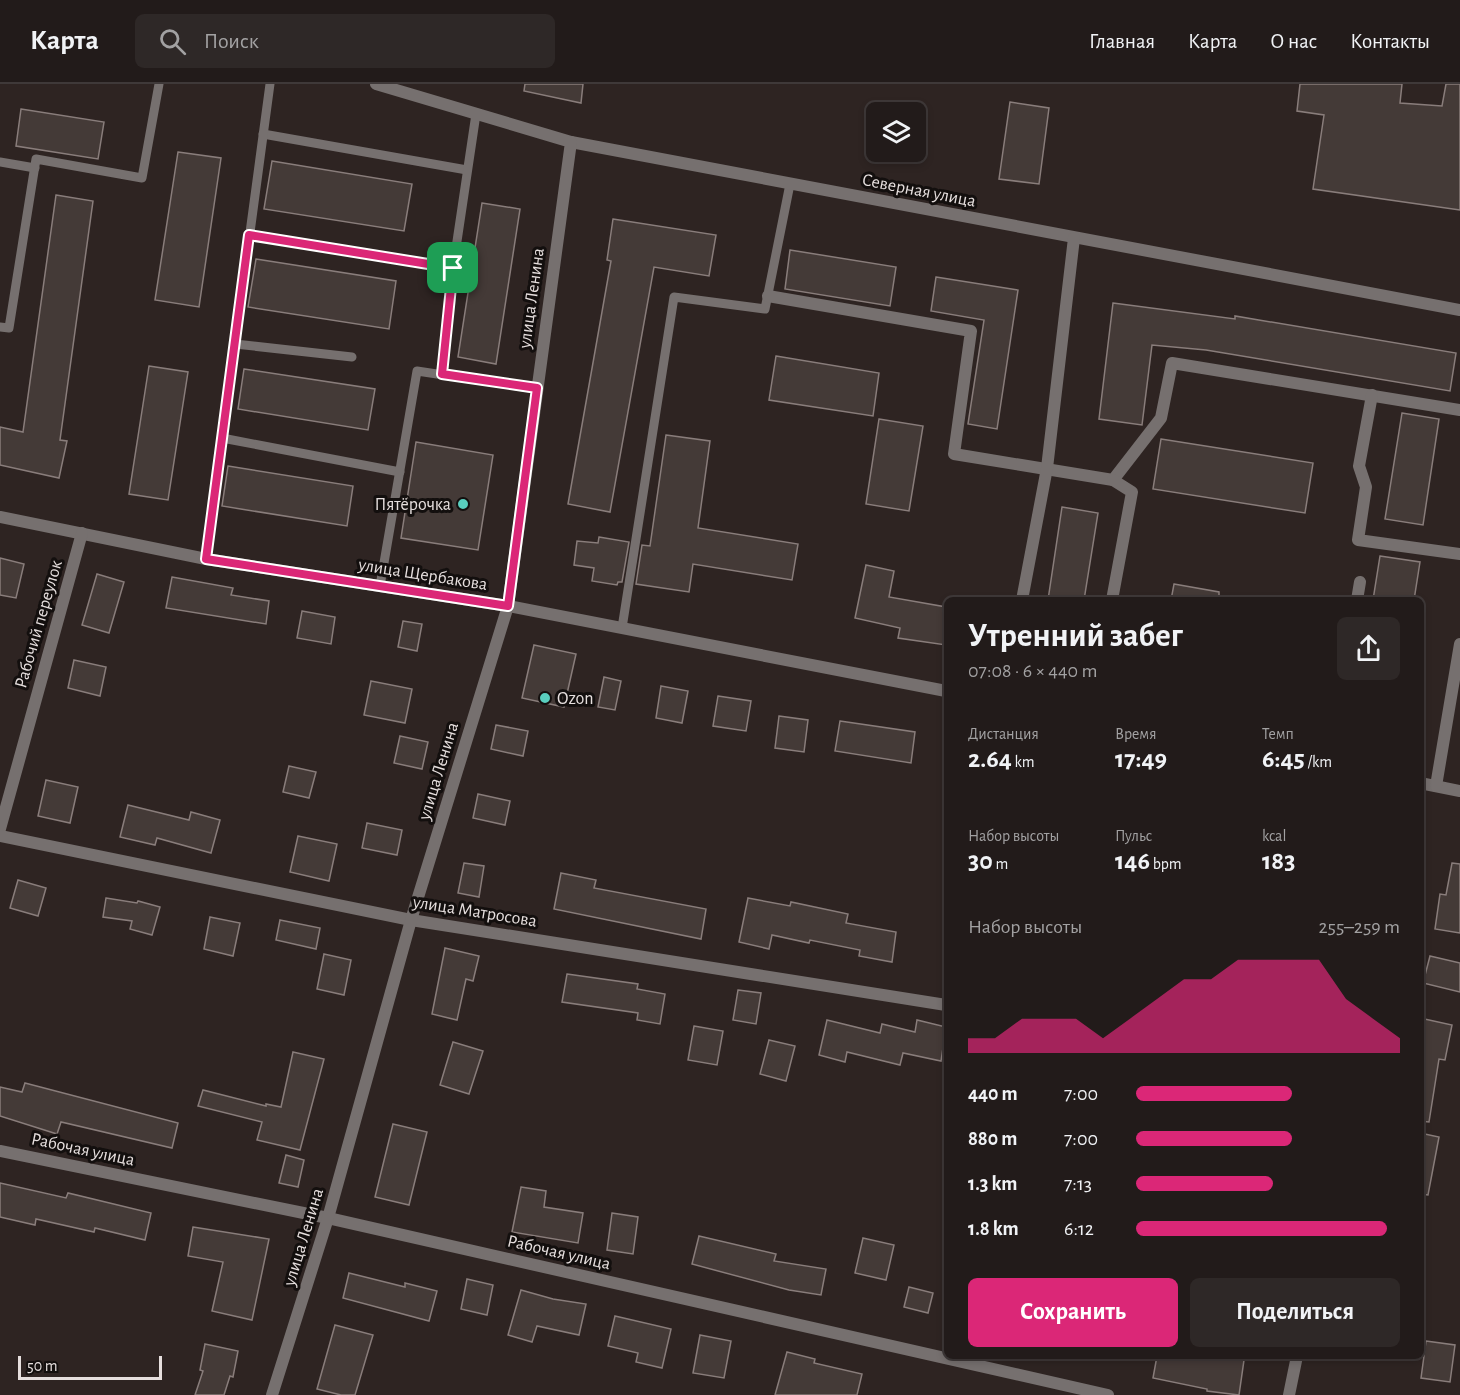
<!DOCTYPE html>
<html lang="ru">
<meta charset="utf-8">
<style>
body{margin:0;font-family:"Alegreya Sans",sans-serif;background:#2e2827;color:#f1f3f6;height:100vh;display:flex;flex-direction:column;font-size:22px;white-space:nowrap}
*{box-sizing:border-box;margin:0}
p{font-size:20px;color:#a2a1a2}
.icon{flex:none;width:33px;height:33px;fill:none;stroke:currentColor;stroke-width:2;stroke-linecap:round;stroke-linejoin:round}
.map{position:relative;flex:1;overflow:hidden}
.details{position:absolute;left:944px;top:513px;width:480px;height:762px;display:flex;flex-direction:column;background:#221b1a;border-radius:9px;box-shadow:0 3px 9px #0003,0 0 0 2px #3f3939}
.details>*{flex:none}
.tools{position:absolute;left:866px;top:18px;display:grid;gap:12px}
.tools a{display:grid;place-items:center;width:60px;height:60px;border-radius:9px;background:#221b1a;box-shadow:0 3px 9px #0003,0 0 0 2px #3f3939;font-size:30px}
.scale{position:absolute;left:18px;bottom:15px;width:144px;box-sizing:border-box;padding-left:6px;border:3px solid #e6dfde;border-top:0;font-size:16px;line-height:21px;white-space:nowrap;color:#e6dfde;-webkit-text-stroke:4px #130f0e;paint-order:stroke}
.pin{position:absolute;display:grid;place-items:center;width:51px;height:51px;color:#fff;margin:-26px;border-radius:12px;box-shadow:0 3px 9px #0006}
.round{display:grid;place-items:center;flex:none;width:63px;height:63px;border-radius:9px;background:#2e2827}
.head{display:flex;align-items:center;justify-content:space-between;height:102px;padding:0 24px}
h1{font-size:33px;font-weight:600;line-height:45px}
.stats{display:grid;grid-template-columns:repeat(3,1fr);gap:9px;height:102px;padding:6px 24px}
.stats div{display:grid;align-content:center}
.stats b{font-size:26px;font-weight:600}
.stats small{font-size:16px;font-weight:400}
.stats p{font-size:16px}
.chart{height:168px;padding:12px 24px}
.chart p{display:flex;justify-content:space-between}
.chart svg{width:100%;height:108px;margin-top:6px;fill:#db2777;opacity:.7}
.primary-button{display:flex;gap:12px;margin-top:auto;padding:12px 24px}
.primary-button a{flex:1;height:69px;border-radius:9px;background:#db2777;color:#fff;font-size:24px;font-weight:600;line-height:69px;text-align:center}
.primary-button a+a{background:#2e2827;color:#f1f3f6}
ul{padding:0 24px;list-style:none;font-size:20px}
li{display:grid;grid-template-columns:96px 72px 1fr;align-items:center;height:45px}
li i{height:15px;border-radius:8px;background:#db2777}
header{display:flex;align-items:center;gap:36px;box-sizing:border-box;height:84px;padding:0 30px;background:#221b1a;border-bottom:2px solid #3f3939}
header strong{font-size:28px}
nav{display:flex;gap:33px;margin-inline-start:auto;font-size:21px}
.search{width:420px;height:54px;background:#2e2827;display:flex;align-items:center;gap:15px;box-sizing:border-box;padding:0 21px;border-radius:9px;color:#a2a1a2;font-size:22px}
.map>svg:first-child{display:block}
</style>
<header>
<strong>Карта</strong>
<div class="search"><svg class="icon" aria-label="search" viewBox="0 0 24 24"><circle cx="10" cy="10" r="6"/><path d="M15 15l6 6"/></svg>Поиск</div>
<nav><a>Главная</a><a>Карта</a><a>О нас</a><a>Контакты</a></nav>
</header>
<div class="map">
<svg width="1460" height="1311" viewBox="0 0 1460 1311">
<rect width="100%" height="100%" fill="#2e2422"/>
<g fill="#443a37" stroke="#897d7b" stroke-width="1.5">
<polygon points="525,0 583,0 581,19 524,7"/>
<polygon points="1300,0 1402,0 1400,19 1442,22 1446,0 1460,0 1460,126 1313,105 1324,31 1297,27"/>
<polygon points="1010,18 1049,24 1039,100 999,95"/>
<polygon points="21,25 104,38 98,75 16,62"/>
<polygon points="178,68 221,74 199,223 155,216"/>
<polygon points="272,77 412,100 404,147 264,125"/>
<polygon points="56,111 93,117 60,356 67,357 59,394 0,381 0,343 23,348"/>
<polygon points="482,119 520,125 496,280 458,273"/>
<polygon points="613,135 716,151 709,192 654,183 610,428 568,420 611,177 607,176"/>
<polygon points="790,166 896,183 890,222 785,205"/>
<polygon points="256,175 396,197 389,245 248,223"/>
<polygon points="936,193 1018,206 997,345 968,340 984,236 931,227"/>
<polygon points="1113,219 1235,235 1235,232 1456,269 1450,307 1206,266 1152,261 1142,341 1099,335"/>
<polygon points="776,272 879,289 873,332 769,316"/>
<polygon points="149,282 188,288 168,416 129,410"/>
<polygon points="244,285 375,305 368,346 238,325"/>
<polygon points="1402,329 1439,335 1423,441 1385,435"/>
<polygon points="879,335 923,342 909,427 866,420"/>
<polygon points="666,351 710,357 698,444 798,460 792,496 693,480 689,508 636,500 642,461 650,462"/>
<polygon points="1161,355 1313,379 1305,429 1153,405"/>
<polygon points="416,358 493,371 478,466 401,454"/>
<polygon points="228,382 353,402 347,442 222,422"/>
<polygon points="1062,423 1098,429 1084,516 1048,516"/>
<polygon points="599,453 629,458 622,498 618,498 617,501 592,497 594,484 574,481 577,457 598,459"/>
<polygon points="1380,472 1420,478 1414,516 1373,516"/>
<polygon points="0,474 24,480 16,514 0,511"/>
<polygon points="866,481 894,487 889,513 946,523 946,561 898,554 900,544 855,534"/>
<polygon points="97,490 124,498 109,549 82,541"/>
<polygon points="172,493 233,504 231,511 269,517 266,540 166,524"/>
<polygon points="1174,500 1219,508 1219,516 1171,516"/>
<polygon points="302,527 335,533 331,560 297,554"/>
<polygon points="403,537 422,540 417,567 398,563"/>
<polygon points="534,561 576,570 564,623 522,614"/>
<polygon points="74,576 106,583 100,612 68,604"/>
<polygon points="604,593 621,597 615,626 598,623"/>
<polygon points="371,597 412,605 405,639 364,631"/>
<polygon points="661,602 688,607 682,639 656,634"/>
<polygon points="718,612 751,617 746,647 713,642"/>
<polygon points="779,632 808,636 804,668 775,664"/>
<polygon points="840,637 915,648 911,679 835,667"/>
<polygon points="496,641 528,647 523,672 491,665"/>
<polygon points="400,652 428,658 422,685 394,679"/>
<polygon points="289,682 316,688 309,714 283,708"/>
<polygon points="46,696 78,703 70,739 38,732"/>
<polygon points="478,710 510,717 505,741 473,734"/>
<polygon points="128,721 189,736 191,728 220,736 211,769 157,754 155,761 120,753"/>
<polygon points="367,739 402,746 397,771 362,764"/>
<polygon points="298,752 337,760 329,797 290,788"/>
<polygon points="464,779 484,782 479,813 458,809"/>
<polygon points="1452,779 1460,780 1460,849 1435,845 1440,810 1446,811"/>
<polygon points="561,789 596,796 594,804 706,825 701,855 554,825"/>
<polygon points="18,796 46,804 38,832 10,824"/>
<polygon points="106,814 137,819 138,817 160,823 152,851 130,845 132,837 103,833"/>
<polygon points="748,814 790,822 791,818 848,830 846,839 896,848 892,878 859,872 860,866 810,856 809,859 772,851 769,865 739,858"/>
<polygon points="210,833 240,839 233,872 204,865"/>
<polygon points="280,836 320,844 316,865 276,856"/>
<polygon points="445,864 479,872 473,897 466,895 457,936 432,930"/>
<polygon points="324,870 351,876 344,911 317,905"/>
<polygon points="1430,872 1460,879 1460,908 1423,899"/>
<polygon points="567,890 638,900 637,905 665,910 660,940 637,936 638,929 562,918"/>
<polygon points="738,906 761,909 756,940 733,936"/>
<polygon points="1420,934 1452,941 1445,976 1439,975 1429,1038 1420,1037"/>
<polygon points="827,936 880,949 882,940 915,948 917,936 946,943 941,977 903,969 900,981 847,968 845,978 819,971"/>
<polygon points="694,942 723,947 717,981 688,976"/>
<polygon points="769,956 795,962 786,997 760,990"/>
<polygon points="453,958 483,967 469,1010 440,1001"/>
<polygon points="293,968 324,975 300,1066 257,1056 262,1038 198,1022 203,1006 266,1022 266,1020 281,1023"/>
<polygon points="25,999 178,1039 172,1064 61,1038 57,1050 0,1032 0,1003 22,1008"/>
<polygon points="393,1040 427,1048 409,1121 375,1113"/>
<polygon points="1420,1049 1439,1053 1428,1111 1420,1110"/>
<polygon points="286,1071 304,1076 298,1103 279,1099"/>
<polygon points="0,1099 66,1114 68,1109 151,1129 145,1156 95,1144 94,1148 36,1135 35,1141 0,1133"/>
<polygon points="521,1103 546,1107 544,1123 583,1129 578,1159 512,1148"/>
<polygon points="612,1129 638,1133 633,1170 607,1166"/>
<polygon points="193,1143 269,1155 252,1236 212,1227 223,1178 188,1172"/>
<polygon points="699,1152 776,1170 774,1177 826,1185 821,1211 789,1206 692,1180"/>
<polygon points="863,1154 894,1161 886,1196 855,1189"/>
<polygon points="349,1189 405,1203 405,1199 437,1207 429,1237 343,1214"/>
<polygon points="467,1195 493,1201 487,1231 461,1225"/>
<polygon points="909,1203 933,1209 928,1229 904,1223"/>
<polygon points="521,1206 553,1215 586,1220 579,1251 537,1242 532,1258 508,1251"/>
<polygon points="615,1232 671,1245 662,1284 636,1278 638,1269 608,1262"/>
<polygon points="335,1241 373,1251 355,1311 341,1311 317,1305"/>
<polygon points="700,1251 731,1257 724,1294 693,1289"/>
<polygon points="1426,1257 1455,1261 1450,1298 1421,1294"/>
<polygon points="205,1260 238,1267 233,1293 230,1292 224,1311 195,1311 203,1287 200,1286"/>
<polygon points="787,1268 815,1275 814,1279 862,1290 857,1311 775,1311"/>
<polygon points="1157,1272 1219,1272 1244,1276 1239,1311 1207,1307 1207,1305 1153,1294"/>
</g>
<g fill="none" stroke-linecap="round" stroke-linejoin="round">
<g stroke="#76706f" stroke-width="9">
<polyline points="263,50 467,86"/>
<polyline points="0,78 35,84"/>
<polyline points="249,151 453,184 476,30"/>
<polyline points="0,243 9,244 36,75 142,94 159,0"/>
<polyline points="235,260 352,273"/>
<polyline points="442,290 453,184"/>
<polyline points="222,354 400,388"/>
<polyline points="206,475 270,0"/>
<polyline points="380,502 417,287 537,305"/>
<polyline points="622,544 674,213 765,225 790,100"/>
</g>
<g stroke="#76706f" stroke-width="12">
<polyline points="571,58 1460,226"/>
<polyline points="768,212 971,247 954,370 1113,396 1161,334 1172,279 1460,326"/>
<polyline points="1372,311 1359,382 1366,403 1358,456 1460,470"/>
<polyline points="0,433 206,475 508,522 946,607"/>
<polyline points="1022,516 1047,384 1074,154"/>
<polyline points="1112,516 1132,408 1113,396"/>
<polyline points="1357,516 1360,498"/>
<polyline points="1420,699 1460,707"/>
<polyline points="1436,702 1460,560"/>
<polyline points="0,745 82,449"/>
<polyline points="0,752 411,836 946,921"/>
<polyline points="0,1067 328,1134 1108,1311"/>
<polyline points="1289,1311 1297,1272"/>
</g>
<polyline stroke="#76706f" stroke-width="12" points="272,1311 328,1134 411,836 508,522 571,58 376,0"/>
</g>
<g fill="none" stroke-linecap="round" stroke-linejoin="round">
<defs>
<polygon id="route" points="249,151 453,184 442,290 537,304 508,522 206,475"/>
</defs>
<use href="#route" stroke="#fff" stroke-width="12"/>
<use href="#route" stroke="#db2777" stroke-width="8"/>
</g>
<g fill="#59cebe" stroke="#130f0e" stroke-width="2">
<circle cx="463" cy="420" r="6"/>
<circle cx="545" cy="614" r="6"/>
</g>
<g text-anchor="middle" stroke-width="6" stroke-linejoin="round" paint-order="stroke">
<g font-size="18" fill="#e6dfde" stroke="#130f0e">
<text transform="translate(919 106) rotate(11)" y="6">Северная улица</text>
<text transform="translate(531 214) rotate(-82)" y="6">улица Ленина</text>
<text transform="translate(423 490) rotate(9)" y="6">улица Щербакова</text>
<text transform="translate(38 540) rotate(-74)" y="6">Рабочий переулок</text>
<text transform="translate(438 687) rotate(-73)" y="6">улица Ленина</text>
<text transform="translate(475 827) rotate(9)" y="6">улица Матросова</text>
<text transform="translate(83 1065) rotate(12)" y="6">Рабочая улица</text>
<text transform="translate(303 1153) rotate(-73)" y="6">улица Ленина</text>
<text transform="translate(559 1168) rotate(13)" y="6">Рабочая улица</text>
</g>
<g font-size="18" fill="#e6dfde" stroke="#130f0e" text-anchor="end">
<text x="451" y="426">Пятёрочка</text>
<text x="557" y="620" text-anchor="start">Ozon</text>
</g>
</g>
</svg>
<div class="tools">
<a><svg class="icon" aria-label="layers" viewBox="0 0 24 24"><path d="M12 4l9 5-9 5-9-5zM3 14l9 5 9-5"/></svg></a>
</div>
<div class="scale">50 m</div>
<div class="pin" style="left:453px;top:184px;background:#1e9e55"><svg class="icon" aria-label="arrive" viewBox="0 0 24 24"><path d="M6 21V4h12l-3 4 3 4H6"/></svg></div>
<section class="details">
<div class="head"><div><h1>Утренний забег</h1><p>07:08 · 6 × 440 m</p></div><a class="round"><svg class="icon" aria-label="share" viewBox="0 0 24 24"><path d="M12 15V3M7 8l5-5 5 5M5 13v7h14v-7"/></svg></a></div>
<div class="stats">
<div><p>Дистанция</p><b>2.64<small> km</small></b></div>
<div><p>Время</p><b>17:49</b></div>
<div><p>Темп</p><b>6:45<small> /km</small></b></div>
</div>
<div class="stats">
<div><p>Набор высоты</p><b>30<small> m</small></b></div>
<div><p>Пульс</p><b>146<small> bpm</small></b></div>
<div><p>kcal</p><b>183</b></div>
</div>
<div class="chart"><p><span>Набор высоты</span>255–259 m</p>
<svg viewBox="0 0 160 44" preserveAspectRatio="none"><path d="M0 44V38L10 38L20 30L30 30L40 30L50 38L60 30L70 22L80 14L90 14L100 6L110 6L120 6L130 6L140 22L150 30L160 38V44z"/></svg>
</div>
<ul>
<li><b>440 m</b>7:00<i style="width:59%"></i></li>
<li><b>880 m</b>7:00<i style="width:59%"></i></li>
<li><b>1.3 km</b>7:13<i style="width:52%"></i></li>
<li><b>1.8 km</b>6:12<i style="width:95%"></i></li>
</ul>
<div class="primary-button"><a>Сохранить</a><a>Поделиться</a></div>
</section>
</div>
